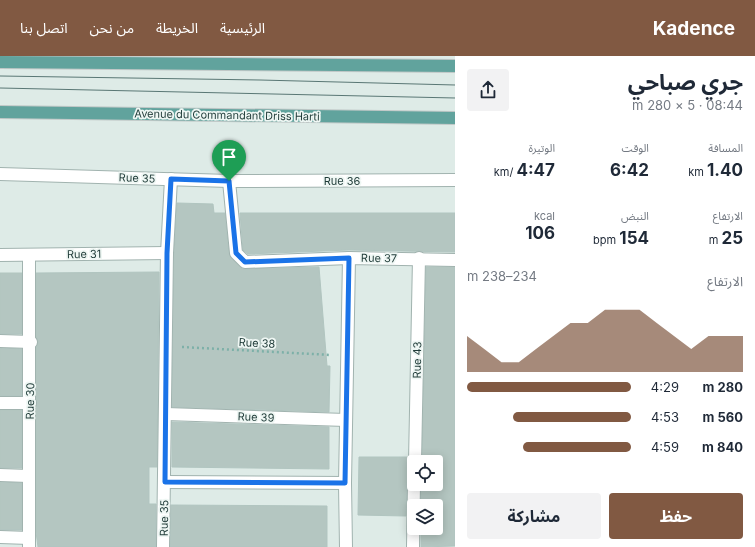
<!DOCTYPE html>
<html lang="ar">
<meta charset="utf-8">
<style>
body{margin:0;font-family:Inter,"Noto Sans Arabic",sans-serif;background:#f2f2f3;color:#1f2937;direction:rtl;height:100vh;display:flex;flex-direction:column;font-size:15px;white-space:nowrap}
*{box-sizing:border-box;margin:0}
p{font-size:13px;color:#747a83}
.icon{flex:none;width:22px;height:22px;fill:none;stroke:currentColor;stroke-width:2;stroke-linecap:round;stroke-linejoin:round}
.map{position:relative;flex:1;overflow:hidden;direction:ltr}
.details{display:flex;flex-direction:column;background:#fff;width:300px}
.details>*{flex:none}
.controls{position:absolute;left:407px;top:399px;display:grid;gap:8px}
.controls a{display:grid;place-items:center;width:36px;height:36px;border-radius:4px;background:#fff;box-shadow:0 2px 10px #0003;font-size:20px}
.pin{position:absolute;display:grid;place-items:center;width:34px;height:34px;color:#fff;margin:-41px -17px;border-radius:50% 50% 50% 0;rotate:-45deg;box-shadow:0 0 4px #0007}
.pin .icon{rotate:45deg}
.round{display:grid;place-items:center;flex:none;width:42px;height:42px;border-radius:4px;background:#f2f2f3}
.head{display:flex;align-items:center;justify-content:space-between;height:68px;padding:0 12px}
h1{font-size:22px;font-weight:700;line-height:30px}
.stats{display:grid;grid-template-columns:repeat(3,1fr);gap:6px;height:68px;padding:4px 12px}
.stats div{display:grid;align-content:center}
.stats b{font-size:17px;font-weight:700}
.stats small{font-size:11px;font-weight:400}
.stats p{font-size:11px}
.chart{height:112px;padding:8px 12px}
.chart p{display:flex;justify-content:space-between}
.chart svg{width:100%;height:72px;margin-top:4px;fill:#815942;opacity:.7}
.primary-button{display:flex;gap:8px;margin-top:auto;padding:8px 12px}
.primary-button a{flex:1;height:46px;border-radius:4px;background:#815942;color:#fff;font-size:16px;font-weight:700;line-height:46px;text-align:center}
.primary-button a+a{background:#f2f2f3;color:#1f2937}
ul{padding:0 12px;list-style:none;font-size:13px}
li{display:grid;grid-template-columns:64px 48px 1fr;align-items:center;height:30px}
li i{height:10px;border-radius:5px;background:#815942}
header{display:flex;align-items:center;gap:24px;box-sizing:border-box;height:56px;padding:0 20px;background:#815942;color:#fff}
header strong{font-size:19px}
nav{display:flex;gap:22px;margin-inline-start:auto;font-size:14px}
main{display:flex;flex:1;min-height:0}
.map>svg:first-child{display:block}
</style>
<header>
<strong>Kadence</strong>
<nav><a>الرئيسية</a><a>الخريطة</a><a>من نحن</a><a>اتصل بنا</a></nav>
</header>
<main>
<section class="details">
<div class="head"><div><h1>جري صباحي</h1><p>08:44 · 5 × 280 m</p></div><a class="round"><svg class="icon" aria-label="share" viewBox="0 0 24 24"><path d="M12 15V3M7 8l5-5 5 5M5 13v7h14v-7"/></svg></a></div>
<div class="stats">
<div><p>المسافة</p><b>1.40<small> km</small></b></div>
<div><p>الوقت</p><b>6:42</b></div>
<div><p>الوتيرة</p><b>4:47<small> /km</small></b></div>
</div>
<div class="stats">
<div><p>الارتفاع</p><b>25<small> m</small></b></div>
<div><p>النبض</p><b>154<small> bpm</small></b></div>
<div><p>kcal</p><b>106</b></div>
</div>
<div class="chart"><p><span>الارتفاع</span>234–238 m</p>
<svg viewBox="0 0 160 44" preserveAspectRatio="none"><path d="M0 44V22L10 30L20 38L30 38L40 30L50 22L60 14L70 14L80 6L90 6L100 6L110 14L120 22L130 30L140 22L150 22L160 22V44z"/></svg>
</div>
<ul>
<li><b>280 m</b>4:29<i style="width:100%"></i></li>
<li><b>560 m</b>4:53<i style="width:72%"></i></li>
<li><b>840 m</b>4:59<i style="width:66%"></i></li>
</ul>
<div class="primary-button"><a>حفظ</a><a>مشاركة</a></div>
</section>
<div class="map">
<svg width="455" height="491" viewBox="0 0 455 491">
<rect width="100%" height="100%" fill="#deebe7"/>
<g fill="#b4c6c1" stroke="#b1c5c0">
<polygon points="177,147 213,148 214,157 225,157 229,198 242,213 319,211 327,310 330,310 329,356 172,351 174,197"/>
<polygon points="240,157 455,157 455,196 349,194 248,198 243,194"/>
<polygon points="426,211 455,211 455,490 421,491 421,472 436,472 436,450 421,450 421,428 436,428 436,406 422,406"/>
<polygon points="159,216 157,411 149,411 149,448 156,448 156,491 38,491 36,476 36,291 38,286 36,281 36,217"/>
<rect x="0" y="217" width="22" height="61"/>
<polygon points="0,292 22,293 22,340 0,340"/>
<rect x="0" y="354" width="22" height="58"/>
<polygon points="172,366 329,371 329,413 172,411"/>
<polygon points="359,401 408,401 408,409 414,413 414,421 410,422 407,427 406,460 358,459"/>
<polygon points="0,426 22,427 22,474 0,474"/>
<polygon points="171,449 327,450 327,491 170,491"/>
</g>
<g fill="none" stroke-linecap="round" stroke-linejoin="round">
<defs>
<g id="minor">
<polyline points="0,118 229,125 455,124"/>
<polyline points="229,125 236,197 245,206 349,202 455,204"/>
<polyline points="0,199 167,197"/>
<polyline points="29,199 29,491"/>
<polyline points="0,285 31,286"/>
<polyline points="0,347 30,347"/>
<polyline points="166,358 346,364"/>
<polyline points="415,406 419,202"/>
<polyline points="0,419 28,420"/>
<polyline points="165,426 345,427"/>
<polyline points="0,481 29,482"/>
<polyline points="163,491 167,197 171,123"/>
<polyline points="346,491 345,427 349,202"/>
<polyline points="413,491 414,428"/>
</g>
<g id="major">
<polyline points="0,6 455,10"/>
<polyline points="0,56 455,62"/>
</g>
</defs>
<use href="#minor" stroke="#a1b3af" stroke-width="14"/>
<use href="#major" stroke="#c0c8c7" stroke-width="14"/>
<polyline stroke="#7db0a8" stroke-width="2.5" stroke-dasharray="2 3" stroke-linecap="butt" points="182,291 331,299"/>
<use href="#minor" stroke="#fff" stroke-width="12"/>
<use href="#major" stroke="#61a39d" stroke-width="12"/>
<g stroke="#597774" stroke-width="1">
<polyline points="0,20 260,24 455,29"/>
<polyline points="0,32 455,42"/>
</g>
</g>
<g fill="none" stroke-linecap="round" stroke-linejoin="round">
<defs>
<polygon id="route" points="171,123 229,125 236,197 245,206 349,202 345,427 165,426 167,197"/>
</defs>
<use href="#route" stroke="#fff" stroke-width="8"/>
<use href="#route" stroke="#1a73e8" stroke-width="5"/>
</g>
<g text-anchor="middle" stroke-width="3.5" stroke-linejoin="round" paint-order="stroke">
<g font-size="11" fill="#1f3b38" stroke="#eff7f4">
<text transform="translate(227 59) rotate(1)" y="4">Avenue du Commandant Driss Harti</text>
<text transform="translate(137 122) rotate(2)" y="4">Rue 35</text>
<text x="342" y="129">Rue 36</text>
<text transform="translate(84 198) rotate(-1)" y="4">Rue 31</text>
<text transform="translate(379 202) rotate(1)" y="4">Rue 37</text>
<text transform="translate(257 287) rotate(3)" y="4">Rue 38</text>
<text transform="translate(417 304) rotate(-89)" y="4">Rue 43</text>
<text transform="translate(30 345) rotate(-89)" y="4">Rue 30</text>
<text transform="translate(256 361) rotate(2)" y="4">Rue 39</text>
<text transform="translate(164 462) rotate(-89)" y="4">Rue 35</text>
</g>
</g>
</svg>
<div class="controls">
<a><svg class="icon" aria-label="locate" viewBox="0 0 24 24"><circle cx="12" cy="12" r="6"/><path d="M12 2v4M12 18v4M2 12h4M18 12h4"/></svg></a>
<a><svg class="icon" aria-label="layers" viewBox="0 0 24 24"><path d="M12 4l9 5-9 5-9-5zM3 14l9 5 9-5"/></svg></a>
</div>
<div class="pin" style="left:229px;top:125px;background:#1e9e55"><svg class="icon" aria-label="arrive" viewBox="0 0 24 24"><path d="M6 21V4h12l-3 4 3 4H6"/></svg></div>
</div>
</main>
